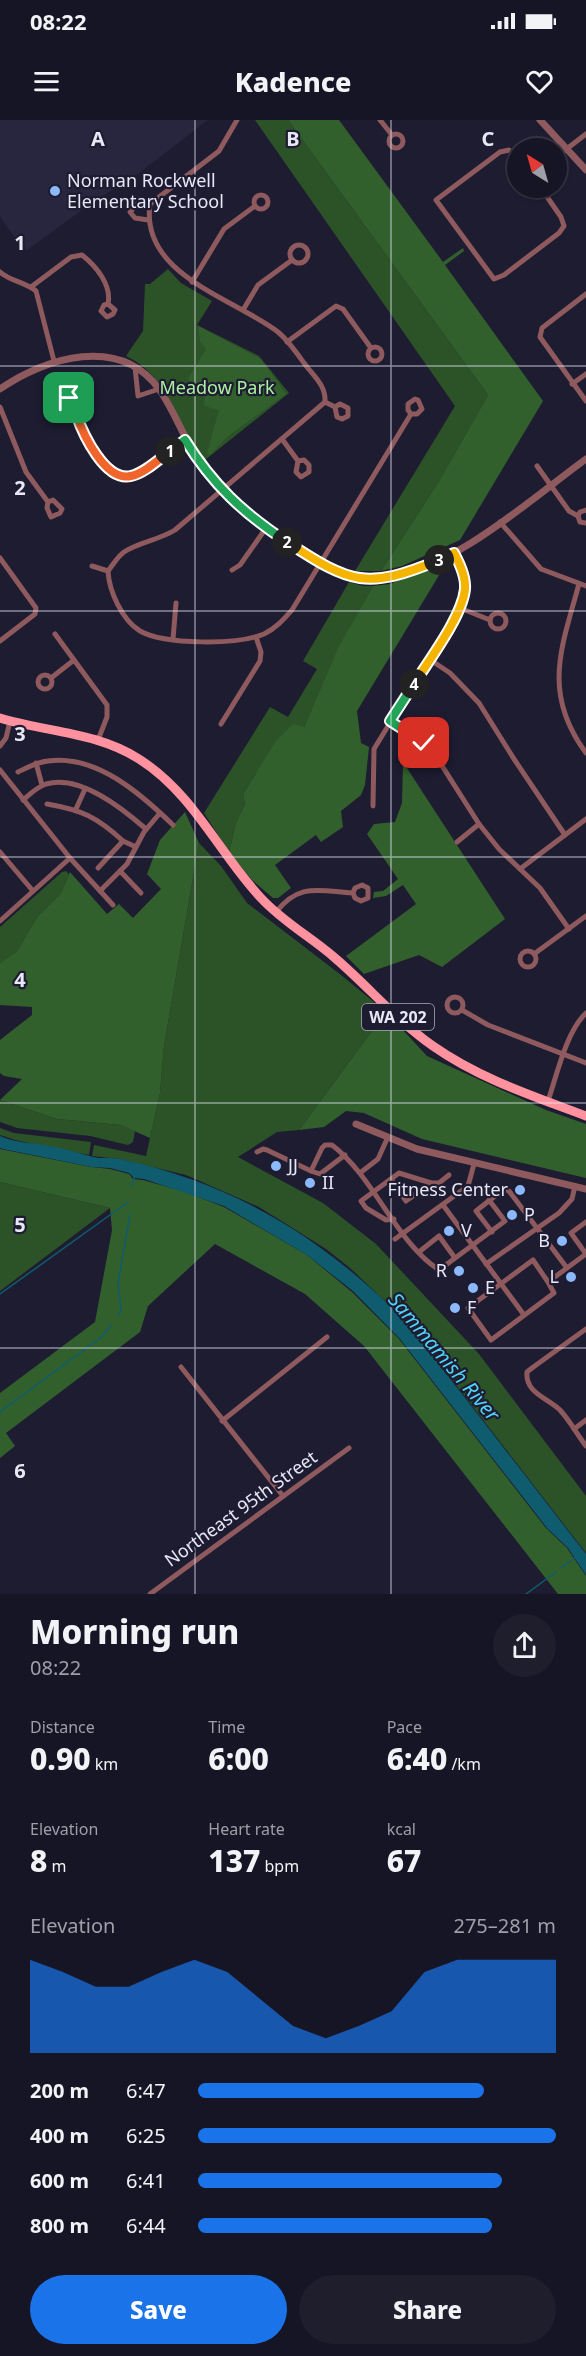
<!DOCTYPE html>
<meta charset="utf-8">
<style>
body{margin:0;font-family:"Noto Sans",sans-serif;background:#1f1e2d;color:#f1f3f6;height:100vh;display:flex;flex-direction:column;font-size:22px;white-space:nowrap}
*{box-sizing:border-box;margin:0}
p{font-size:20px;color:#9e9fa7}
.icon{flex:none;width:33px;height:33px;fill:none;stroke:currentColor;stroke-width:2;stroke-linecap:round;stroke-linejoin:round}
.map{position:relative;height:1474px;overflow:hidden}
.side{display:flex;flex-direction:column;background:#161525;flex:1}
.side>*{flex:none}
.needle{width:39px;rotate:323deg}
.tools{position:absolute;left:507px;top:18px;display:grid;gap:12px}
.tools a{display:grid;place-items:center;width:60px;height:60px;border-radius:50%;background:#161525;box-shadow:0 2px 4px #0004,0 0 0 2px #353442;font-size:30px}
.pin{position:absolute;display:grid;place-items:center;width:51px;height:51px;color:#fff;margin:-26px;border-radius:12px;box-shadow:0 3px 9px #0006}
.km{position:absolute;width:30px;height:30px;margin:-15px;border-radius:50%;background:#222;color:#fff;font-size:16px;line-height:30px;text-align:center}
.round{display:grid;place-items:center;flex:none;width:63px;height:63px;border-radius:32px;background:#1f1e2d}
.head{display:flex;align-items:center;justify-content:space-between;height:102px;padding:0 30px}
h1{font-size:33px;font-weight:800;line-height:45px}
.stats{display:grid;grid-template-columns:repeat(3,1fr);gap:9px;height:102px;padding:6px 30px}
.stats div{display:grid;align-content:center}
.stats b{font-size:30px;font-weight:800}
.stats small{font-size:16px;font-weight:400}
.stats p{font-size:16px}
.chart{height:168px;padding:12px 30px}
.chart p{display:flex;justify-content:space-between}
.chart svg{width:100%;height:108px;margin-top:6px;fill:#1a73e8;opacity:.7}
.cta{display:flex;gap:12px;margin-top:auto;padding:12px 30px}
.cta a{flex:1;height:69px;border-radius:36px;background:#1a73e8;color:#fff;font-size:24px;font-weight:800;line-height:69px;text-align:center}
.cta a+a{background:#1f1e2d;color:#f1f3f6}
ul{padding:0 30px;list-style:none;font-size:20px}
li{display:grid;grid-template-columns:96px 72px 1fr;align-items:center;height:45px}
li i{height:15px;border-radius:8px;background:#1a73e8}
.status{display:flex;justify-content:space-between;align-items:center;height:42px;padding:0 30px;background:#161525;direction:ltr}
.status svg{height:16px;fill:currentColor}
header{display:flex;justify-content:space-between;align-items:center;height:78px;padding:0 30px;background:#161525;font-size:27px;font-weight:800}
.map>svg:first-child{display:block}
</style>
<div class="status"><b>08:22</b><svg viewBox="0 0 49 12"><path d="M0 12V9h3v3zM5 12V6h3v6zM10 12V3h3v9zM15 12V0h3v12zM26 1h20v11H26zM47 4h2v5h-2z"/></svg></div>
<header><svg class="icon" aria-label="menu" viewBox="0 0 24 24"><path d="M4 6h16M4 12h16M4 18h16"/></svg>Kadence<svg class="icon" aria-label="heart" viewBox="0 0 24 24"><path d="M12 20l-8-8c-3-5 5-10 8-4 3-6 11-1 8 4z"/></svg></header>
<div class="map">
<svg width="586" height="1474" viewBox="0 0 586 1474">
<rect width="100%" height="100%" fill="#1e1c31"/>
<polygon fill="#28253f" points="0,0 208,0 127,62 100,77 27,130 20,125 0,97"/>
<g fill="#2c5228">
<polygon points="255,0 288,0 488,275 439,361 381,451 355,451 455,286"/>
<path d="M 168,149 L 181,163 L 212,181 L 197,205 L 259,236 L 289,273 L 205,340 C 174,304 172,258 126,236 L 143,211 L 145,164 L 150,164 Z"/>
<polygon points="349,462 363,466 373,466 338,529 304,607 256,653 243,674 245,684 236,703 229,732 204,693 270,587 288,597 317,549 303,541"/>
<polygon points="199,723 221,746 247,783 341,855 386,892 299,1010 277,1012 238,1037 323,1083 376,1124 479,1234 586,1376 586,1433 408,1203 350,1148 326,1129 259,1087 186,1055 119,1039 92,1036 94,1025 146,1036 160,973 164,926"/>
<polygon points="66,751 69,754 61,773 37,797 17,831 0,843 0,807 62,752"/>
<polygon points="0,980 57,999 121,1005 135,1011 133,1022 128,1025 90,1016 17,1008 0,1002"/>
<polygon points="0,1008 14,1013 91,1022 89,1035 15,1020 0,1015"/>
<polygon points="0,1062 110,1088 0,1171"/>
</g>
<g fill="#32602d">
<polygon points="288,0 339,0 443,142 463,128 464,131 445,145 543,281 460,420 402,446 381,451 439,361 488,275"/>
<polygon points="198,206 261,239 286,274 227,317 210,335 207,333 219,290 204,286 205,278 188,259 206,229 200,221"/>
<polygon points="447,442 357,591 361,623 369,627 365,665 361,675 341,691 343,707 321,722 316,715 275,745 291,768 278,778 273,778 252,760 229,732 236,703 245,684 243,674 276,621 293,604 304,607 338,528 373,466 390,464"/>
<polygon points="403,642 505,799 442,847 419,835 364,854 346,836 416,784 403,765 386,776 373,778 374,772 383,771 398,759 367,714 374,704 395,702 402,683"/>
<polygon points="185,692 199,723 164,926 160,973 150,1018 121,1005 57,999 0,980 22,959 4,956 0,953 0,920 32,895 32,887 0,885 0,843 17,831 37,797 61,773 70,752 107,794 119,784 133,798 161,769 147,754 160,720"/>
<polygon points="386,892 427,936 546,990 586,1004 586,1058 422,1019 364,993 346,991 324,1007 299,1010"/>
<polygon points="0,1029 91,1047 110,1049 129,1054 133,1059 143,1060 185,1072 224,1087 307,1135 352,1172 399,1219 546,1408 567,1428 586,1456 586,1474 558,1474 364,1226 305,1174 215,1124 148,1186 140,1212 6,1313 15,1326 0,1338 0,1273 95,1202 112,1110 110,1088 0,1062"/>
</g>
<path fill="#0f5c6f" d="M 0,1016 C 13,1022 30,1023 44,1025 C 61,1028 77,1032 93,1037 C 101,1039 111,1037 120,1039 C 236,1064 325,1119 407,1203 L 586,1434 L 586,1455 L 568,1428 L 547,1408 L 400,1219 L 353,1171 L 307,1135 L 224,1086 L 144,1059 L 134,1058 L 129,1053 L 110,1048 L 92,1047 L 3,1029 L 0,1028 Z"/>
<g fill="none" stroke-linecap="round" stroke-linejoin="round">
<g stroke="#0f5c6f" stroke-width="1.5">
<polyline points="132,1066 134,1058"/>
<polyline points="0,1174 128,1082"/>
<polyline points="118,1195 121,1190 118,1163 130,1095"/>
<polyline points="0,1292 103,1216 111,1205"/>
<polyline points="561,1448 575,1438"/>
<polyline points="526,1474 556,1452"/>
</g>
<g stroke="#8e5a5e" stroke-width="5">
<polyline points="380,0 392,15"/>
<circle cx="396" cy="21" r="7"/>
<polyline points="518,36 509,30 500,32 436,80 494,159 504,155 559,113 564,106 561,97 541,68"/>
<polyline points="556,37 586,14"/>
<circle cx="261" cy="82" r="7"/>
<path d="M 150,84 C 140,155 234,178 278,212 C 289,221 298,235 307,247 C 316,258 326,267 325,282 L 335,287 L 337,297 L 342,299 L 348,296 L 348,288 L 340,284 L 335,287"/>
<polyline points="150,84 219,31 237,0"/>
<polyline points="148,100 135,98 130,92 137,84 150,84"/>
<circle cx="299" cy="134" r="9"/>
<path d="M 0,152 C 10,161 25,162 36,171 L 54,241"/>
<polyline points="192,162 224,109 255,86"/>
<path d="M 31,167 L 71,137 L 82,135 C 96,146 112,165 108,184 L 104,185 L 101,191 L 107,197 L 113,194 L 115,190 L 108,184"/>
<polyline points="586,174 542,208 540,217 586,281"/>
<polyline points="243,190 258,165 292,140"/>
<polyline points="287,222 336,186 343,189 371,228"/>
<circle cx="375" cy="234" r="7"/>
<polyline points="135,247 138,276 159,269"/>
<polyline points="572,264 586,254"/>
<polyline points="0,287 26,352 48,382 47,388 51,397 60,393 62,389 53,380 48,382"/>
<path d="M 76,294 L 81,287 L 80,279 L 77,277 L 69,278 L 66,281 L 67,288 C 70,292 75,293 77,297 C 89,316 107,371 139,353 C 155,344 170,331 185,320"/>
<polyline points="282,319 298,341 296,352 301,357 309,352 309,345 304,340 298,341"/>
<polyline points="537,346 569,391 578,396 580,402 586,403"/>
<polyline points="578,396 580,392 586,390"/>
<polyline points="500,402 541,449 586,466"/>
<polyline points="0,438 36,488 35,494 0,521"/>
<polyline points="92,446 108,451"/>
<polyline points="232,450 240,445 266,408"/>
<path d="M 108,451 C 109,471 122,500 140,511 C 165,525 238,525 264,514 C 276,508 283,500 292,490 L 411,294 L 417,294 L 422,289 L 418,280 L 415,279 L 408,284 L 408,290 L 411,294"/>
<path d="M 108,451 C 113,445 117,437 124,432 C 139,422 159,420 175,410 L 325,282"/>
<path d="M 579,464 C 561,529 542,573 586,633"/>
<polyline points="460,488 490,500"/>
<circle cx="498" cy="501" r="8"/>
<polyline points="55,514 107,585 107,597 98,620"/>
<polyline points="173,519 176,483"/>
<polyline points="429,539 450,553 479,583 514,639 565,715"/>
<circle cx="45" cy="562" r="7"/>
<polyline points="51,558 74,540"/>
<polyline points="390,601 418,618 432,630 479,704 499,729 540,768 569,809"/>
<polyline points="221,604 260,541 261,532 256,517"/>
<polyline points="0,626 6,618 10,601"/>
<polyline points="36,643 42,665"/>
<polyline points="0,650 70,738 113,785"/>
<path d="M 18,652 C 28,647 37,642 48,641 C 96,634 141,674 173,705"/>
<path d="M 23,680 C 30,674 37,667 46,664 C 80,654 123,689 146,709"/>
<path d="M 47,684 C 82,690 97,697 123,721"/>
<path d="M 373,686 L 374,629 L 460,488 C 466,465 465,454 454,433"/>
<polyline points="76,689 85,669"/>
<polyline points="457,722 479,704"/>
<polyline points="0,732 33,771"/>
<polyline points="98,748 123,721 136,727"/>
<polyline points="520,749 586,699"/>
<polyline points="120,751 141,773"/>
<polyline points="100,771 127,744 144,712 160,693"/>
<path d="M 276,792 C 300,762 319,771 353,773 L 355,778 L 361,781 L 368,778 L 368,768 L 362,765 L 355,768 L 353,773"/>
<polyline points="0,801 70,738"/>
<circle cx="528" cy="839" r="8"/>
<polyline points="534,834 586,796"/>
<circle cx="455" cy="885" r="8"/>
<polyline points="462,890 488,905 586,943"/>
<path d="M 548,981 C 557,955 566,912 586,893"/>
<polyline points="257,1032 263,1029 267,1030 311,1051"/>
<path d="M 345,1035 L 320,1054 L 311,1051 L 322,1028 L 325,1025 L 332,1025 C 375,1058 395,1121 439,1150 L 505,1101 L 489,1080"/>
<polyline points="360,1053 378,1039 387,1019"/>
<polyline points="391,1059 406,1081 431,1063 399,1053 361,1081 366,1088 386,1100 394,1099"/>
<polyline points="431,1063 439,1063 449,1055"/>
<polyline points="443,1085 524,1195"/>
<polyline points="492,1112 476,1091 504,1069 509,1071 567,1148"/>
<polyline points="395,1119 468,1066 474,1044"/>
<polyline points="419,1132 439,1116 455,1138"/>
<polyline points="486,1144 559,1093 572,1079 575,1066"/>
<polyline points="548,1162 533,1140 468,1188 491,1220 554,1173 548,1162 586,1134 571,1113 586,1102"/>
<path d="M 586,1209 L 532,1248 L 527,1252 C 525,1273 548,1278 560,1290 C 570,1301 577,1314 586,1326"/>
<polyline points="181,1247 283,1376"/>
<polyline points="222,1301 327,1217"/>
<polyline points="574,1309 586,1300"/>
<polyline points="150,1474 349,1328"/>
</g>
<g stroke="#8e5a5e" stroke-width="7">
<polyline points="540,0 586,50"/>
<path d="M 0,269 C 46,237 120,215 159,269 C 176,293 184,321 202,344 C 234,386 260,405 304,433 C 329,448 354,464 384,459 C 458,446 527,382 586,339"/>
<polyline points="356,1004 417,1029 586,1069"/>
</g>
<path stroke="#ff929e" stroke-width="9" d="M 0,598 C 46,612 97,612 139,639 C 194,674 218,732 261,778 C 283,802 311,817 335,838 C 369,867 397,901 433,926 C 480,959 533,976 586,996"/>
</g>
<g fill="none" stroke-linecap="round" stroke-linejoin="round">
<defs>
<path id="split-1" d="M 69,278 L 79,278 L 81,287 L 76,294 C 83,314 105,362 131,356 C 145,353 159,339 170,331"/>
<path id="split-2" d="M 170,331 L 185,320 C 213,365 243,393 287,422"/>
<path id="split-3" d="M 287,422 C 351,464 367,470 439,440"/>
<path id="split-4" d="M 414,564 C 429,540 462,497 465,469 C 466,457 460,444 454,433 L 439,440"/>
<polyline id="split-5" points="414,564 390,601 424,623"/>
</defs>
<use href="#split-1" stroke="#fff" stroke-width="12"/>
<use href="#split-2" stroke="#fff" stroke-width="12"/>
<use href="#split-3" stroke="#fff" stroke-width="12"/>
<use href="#split-4" stroke="#fff" stroke-width="12"/>
<use href="#split-5" stroke="#fff" stroke-width="12"/>
<use href="#split-1" stroke="#f0652b" stroke-width="8"/>
<use href="#split-2" stroke="#22a559" stroke-width="8"/>
<use href="#split-3" stroke="#f5b400" stroke-width="8"/>
<use href="#split-4" stroke="#f5b400" stroke-width="8"/>
<use href="#split-5" stroke="#22a559" stroke-width="8"/>
</g>
<path fill="none" stroke="#e8e7f6" stroke-width="1.5" stroke-opacity="0.55" d="M 195,0 L 195,1474M 391,0 L 391,1474M 0,246 L 586,246M 0,491 L 586,491M 0,737 L 586,737M 0,983 L 586,983M 0,1228 L 586,1228"/>
<g fill="#8bb9fc" stroke="#1e1c31" stroke-width="2">
<circle cx="55" cy="71" r="6"/>
<circle cx="276" cy="1046" r="6"/>
<circle cx="310" cy="1063" r="6"/>
<circle cx="520" cy="1070" r="6"/>
<circle cx="512" cy="1095" r="6"/>
<circle cx="449" cy="1111" r="6"/>
<circle cx="562" cy="1121" r="6"/>
<circle cx="459" cy="1151" r="6"/>
<circle cx="571" cy="1157" r="6"/>
<circle cx="473" cy="1168" r="6"/>
<circle cx="455" cy="1188" r="6"/>
</g>
<g text-anchor="middle" stroke-width="4.5" stroke-linejoin="round" paint-order="stroke">
<rect fill="#1e1c31" stroke="#abaabb" stroke-width="1.5" x="362" y="884" width="72" height="26" rx="4.5"/>
<g font-size="16" font-weight="bold" fill="#e8e7f6">
<text x="398" y="903">WA 202</text>
</g>
<g font-size="18" fill="#e8e7f6" stroke="#1e1c31" text-anchor="start">
<text x="67" y="67">Norman Rockwell<tspan x="67" dy="21">Elementary School</tspan></text>
<text x="288" y="1052">JJ</text>
<text x="322" y="1069">II</text>
<text x="508" y="1076" text-anchor="end">Fitness Center</text>
<text x="524" y="1101">P</text>
<text x="461" y="1117">V</text>
<text x="550" y="1127" text-anchor="end">B</text>
<text x="447" y="1157" text-anchor="end">R</text>
<text x="559" y="1163" text-anchor="end">L</text>
<text x="485" y="1174">E</text>
<text x="467" y="1194">F</text>
</g>
<g font-size="18" fill="#acf0a4" stroke="#1e1c31">
<text x="217" y="274">Meadow Park</text>
</g>
<g font-size="18" fill="#e8e7f6" stroke="#1e1c31">
<text transform="translate(241 1389) rotate(-36)" y="6">Northeast 95th Street</text>
</g>
<g font-size="20" font-style="italic" fill="#50d4f9" stroke="#1e1c31">
<text transform="translate(444 1237) rotate(50)" y="7">Sammamish River</text>
</g>
</g>
<g font-size="20" text-anchor="middle" font-weight="bold" fill="#e8e7f6" stroke="#1e1c31" stroke-width="4.5" stroke-linejoin="round" paint-order="stroke">
<text x="98" y="26">A</text>
<text x="293" y="26">B</text>
<text x="488" y="26">C</text>
<text x="20" y="130">1</text>
<text x="20" y="375">2</text>
<text x="20" y="621">3</text>
<text x="20" y="867">4</text>
<text x="20" y="1112">5</text>
<text x="20" y="1358">6</text>
</g>
</svg>
<div class="tools">
<a><svg class="needle" viewBox="-14 -14 28 28"><path d="M0-13l5 13h-10z" fill="#e53935"/><path d="M0 13l5-13h-10z" fill="#9e9fa7"/></svg></a>
</div>
<div class="pin" style="left:69px;top:278px;background:#1e9e55"><svg class="icon" aria-label="arrive" viewBox="0 0 24 24"><path d="M6 21V4h12l-3 4 3 4H6"/></svg></div>
<div class="pin" style="left:424px;top:623px;background:#d93025"><svg class="icon" aria-label="check" viewBox="0 0 24 24"><path d="M5 12l5 5 9-10"/></svg></div>
<b class="km" style="left:170px;top:331px">1</b>
<b class="km" style="left:287px;top:422px">2</b>
<b class="km" style="left:439px;top:440px">3</b>
<b class="km" style="left:414px;top:564px">4</b>
</div>
<section class="side">
<div class="head"><div><h1>Morning run</h1><p>08:22</p></div><a class="round"><svg class="icon" aria-label="share" viewBox="0 0 24 24"><path d="M12 15V3M7 8l5-5 5 5M5 13v7h14v-7"/></svg></a></div>
<div class="stats">
<div><p>Distance</p><b>0.90<small> km</small></b></div>
<div><p>Time</p><b>6:00</b></div>
<div><p>Pace</p><b>6:40<small> /km</small></b></div>
</div>
<div class="stats">
<div><p>Elevation</p><b>8<small> m</small></b></div>
<div><p>Heart rate</p><b>137<small> bpm</small></b></div>
<div><p>kcal</p><b>67</b></div>
</div>
<div class="chart"><p><span>Elevation</span>275–281 m</p>
<svg viewBox="0 0 160 44" preserveAspectRatio="none"><path d="M0 44V6L10 11L20 17L30 17L40 11L50 6L60 11L70 22L80 33L90 38L100 33L110 27L120 11L130 6L140 6L150 6L160 6V44z"/></svg>
</div>
<ul>
<li><b>200 m</b>6:47<i style="width:80%"></i></li>
<li><b>400 m</b>6:25<i style="width:100%"></i></li>
<li><b>600 m</b>6:41<i style="width:85%"></i></li>
<li><b>800 m</b>6:44<i style="width:82%"></i></li>
</ul>
<div class="cta"><a>Save</a><a>Share</a></div>
</section>
